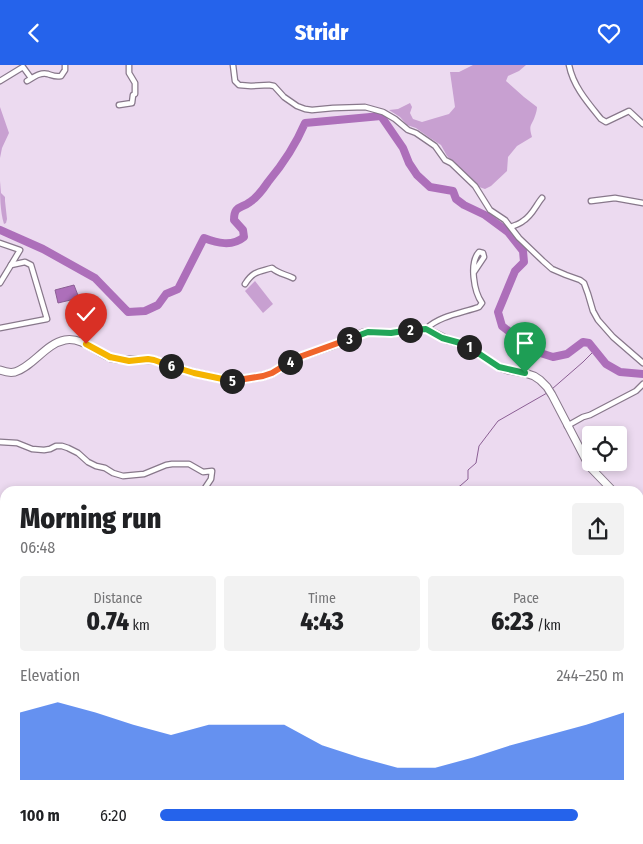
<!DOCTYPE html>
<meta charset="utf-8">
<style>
body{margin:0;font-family:"Fira Sans Condensed",sans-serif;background:#f2f2f2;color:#202124;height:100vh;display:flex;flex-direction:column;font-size:19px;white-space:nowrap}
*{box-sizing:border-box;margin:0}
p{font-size:16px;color:#757577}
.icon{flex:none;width:28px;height:28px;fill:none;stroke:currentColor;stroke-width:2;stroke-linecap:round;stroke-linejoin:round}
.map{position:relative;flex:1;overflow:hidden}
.side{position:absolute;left:0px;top:421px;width:644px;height:359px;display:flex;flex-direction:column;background:#fff;border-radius:15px 15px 0 0;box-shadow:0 2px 8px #0003}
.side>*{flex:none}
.controls{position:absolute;left:582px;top:361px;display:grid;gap:10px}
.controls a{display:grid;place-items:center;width:45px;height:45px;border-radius:5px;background:#fff;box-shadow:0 2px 8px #0003;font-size:25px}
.pin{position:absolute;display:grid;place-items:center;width:42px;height:42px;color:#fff;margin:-51px -21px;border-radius:50% 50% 50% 0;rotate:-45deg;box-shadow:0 0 5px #0007}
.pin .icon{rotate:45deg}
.km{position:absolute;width:25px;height:25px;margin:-12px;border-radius:50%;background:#222;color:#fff;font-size:14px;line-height:25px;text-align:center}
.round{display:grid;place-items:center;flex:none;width:52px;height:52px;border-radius:5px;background:#f2f2f2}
.head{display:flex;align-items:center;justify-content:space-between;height:85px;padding:0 20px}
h1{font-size:28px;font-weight:800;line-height:38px}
.stats{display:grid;grid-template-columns:repeat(3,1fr);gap:8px;height:85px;padding:5px 20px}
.stats div{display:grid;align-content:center;border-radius:5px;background:#f2f2f2;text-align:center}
.stats b{font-size:25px;font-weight:800}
.stats small{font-size:14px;font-weight:400}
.stats p{font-size:14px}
.chart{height:140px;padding:10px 20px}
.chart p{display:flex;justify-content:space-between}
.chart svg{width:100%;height:90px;margin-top:5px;fill:#2563eb;opacity:.7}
ul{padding:0 20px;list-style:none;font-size:16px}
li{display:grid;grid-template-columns:80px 60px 1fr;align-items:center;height:38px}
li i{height:12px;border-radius:6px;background:#2563eb}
header{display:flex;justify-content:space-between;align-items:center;height:65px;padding:0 20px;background:#2563eb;color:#fff;font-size:22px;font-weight:800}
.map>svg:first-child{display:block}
</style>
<header><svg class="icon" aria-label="back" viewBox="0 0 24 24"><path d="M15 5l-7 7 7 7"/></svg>Stridr<svg class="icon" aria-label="heart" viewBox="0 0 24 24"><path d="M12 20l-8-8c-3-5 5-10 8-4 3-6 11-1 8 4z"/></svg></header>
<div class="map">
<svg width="643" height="779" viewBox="0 0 643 779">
<rect width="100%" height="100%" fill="#ecdaf0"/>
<g fill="#c8a0d1">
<path d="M 473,0 L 526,0 L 519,6 L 508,11 L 506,16 L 524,32 L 537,42 C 537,45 536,48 535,51 C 532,61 528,59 532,72 L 517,81 L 508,92 L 507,106 L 491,121 L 485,124 L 479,122 L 447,91 L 441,80 L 430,73 L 416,63 L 407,60 L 400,52 L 389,45 L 398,44 L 410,38 L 412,42 L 410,48 L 413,54 L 422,57 L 432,54 L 449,49 L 455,42 L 450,7 L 459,7 Z"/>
<polygon points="0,42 9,68 2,83 0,93"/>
<path d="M 0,116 L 1,128 L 5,132 L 5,136 L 7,154 L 6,158 L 4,159 C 0,146 0,130 0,116 Z"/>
<polygon points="255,216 273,239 263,248 245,226"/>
<polygon points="0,539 5,545 5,775 189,775 188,779 0,779"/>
<polygon points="238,775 373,775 376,779 233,779"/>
</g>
<polygon fill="#ad6fba" stroke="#8b5e94" points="74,220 79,233 58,238 55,225"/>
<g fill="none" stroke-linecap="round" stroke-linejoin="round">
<g stroke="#8b5e94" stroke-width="1">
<polyline points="552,324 583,297 595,285"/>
<polyline points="447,426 460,421 468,414 468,405 476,398 479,381 498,356 547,328"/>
</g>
<path stroke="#ad6fba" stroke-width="8" d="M 0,165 L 43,184 L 95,213 L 128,247 L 145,246 L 158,240 L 166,229 L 178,224 L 204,173 C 217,178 232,182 244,172 L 243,165 L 234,155 C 234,140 241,144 250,137 C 256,133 264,123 268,117 C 283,99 296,79 305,58 L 381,51 L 403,83 L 409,98 L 417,110 L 430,122 L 453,126 L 456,134 L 464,140 L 485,150 L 508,167 L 523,186 L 524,197 L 515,206 L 498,247 L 502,261 L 534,286 L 553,292 L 567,289 L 583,277 L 589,278 L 606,299 L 620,307 L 643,309"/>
<defs>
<g id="street">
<polyline points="233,0 235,16 239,20 251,21 269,20 274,21 284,32 297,41 305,44 312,45 333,43 365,42 383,47 395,54 408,65 416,68 435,81 445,95 451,98 475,121 490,145 505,155 519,173 543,196 552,204 566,210 580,215 584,218 588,229 593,246 598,255 613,272 643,298"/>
<path d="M 569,0 C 573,21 588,38 601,54 L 606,57 L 629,46 L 643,59"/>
<polyline points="0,16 23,2 31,13"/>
<path d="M 27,16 C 34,12 40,7 48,9 C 54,11 55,12 61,11 L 65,5 L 65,0"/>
<polyline points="119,40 132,38 133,30 135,29 135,18 129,8 129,0"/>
<polyline points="591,136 615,133 643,138"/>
<path d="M 511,162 C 515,160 520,159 523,156 C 532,151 536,140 542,133"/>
<polyline points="0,178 20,185 11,200"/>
<polyline points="0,218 11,200 25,197 31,200 47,254 0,263"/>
<path d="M 245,219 C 253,206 259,207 272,203 C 279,209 285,209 293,213"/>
<path d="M 426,264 C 439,251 462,248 479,242 L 482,238 C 474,227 469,198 479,187 L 483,188 L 484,192 L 474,207"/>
<polyline points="567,361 583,352 590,350 636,326 643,319"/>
<polyline points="0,377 17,378 32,384 44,385 50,384 56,381 62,381 68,383 78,388 88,397 96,401 105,403 113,408 123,411 144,409 166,400 172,399 189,399 203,407 212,406 211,414 203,426"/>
<polyline points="643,466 642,467 643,476"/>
<polyline points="639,486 643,479"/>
<polyline points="0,539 5,545"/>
<polyline points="639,552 643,552"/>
<polyline points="195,779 196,775"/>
<polyline points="224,779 227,775"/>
</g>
<g id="primary">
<path d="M 0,305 C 5,307 10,308 15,307 C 34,301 45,279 65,275 C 82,272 96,287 111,293 C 126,297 139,293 154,295 L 194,308 L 233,316 L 263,311 L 272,308 L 302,291 L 331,281 L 363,268 L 368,267 L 391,268 L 421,264 L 426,264 L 448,275 L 464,279 L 499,302 L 508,305 L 525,308 L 534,311 L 540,315 L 547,322 L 552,330 L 589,401 L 613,426"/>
<polyline points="639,454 643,456"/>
</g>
</defs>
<use href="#street" stroke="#88788b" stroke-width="7"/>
<use href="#primary" stroke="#88788b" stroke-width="9"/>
<use href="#street" stroke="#fff" stroke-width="4.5"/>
<use href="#primary" stroke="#fff" stroke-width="7"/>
</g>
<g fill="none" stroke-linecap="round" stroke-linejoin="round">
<defs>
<polyline id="split-1" points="469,282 499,302 525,308"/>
<polyline id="split-2" points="410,265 426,264 442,273 464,279 469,282"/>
<polyline id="split-3" points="349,274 368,267 391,268 410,265"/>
<polyline id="split-4" points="290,297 302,291 349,274"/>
<polyline id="split-5" points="232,316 263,311 272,308 290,297"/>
<polyline id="split-6" points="171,301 194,308 232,316"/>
<polyline id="split-7" points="110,292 129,296 148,294 154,295 171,301"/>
<polyline id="split-8" points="86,279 110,292"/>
</defs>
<use href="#split-1" stroke="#fff" stroke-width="10"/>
<use href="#split-2" stroke="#fff" stroke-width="10"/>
<use href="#split-3" stroke="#fff" stroke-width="10"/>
<use href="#split-4" stroke="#fff" stroke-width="10"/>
<use href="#split-5" stroke="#fff" stroke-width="10"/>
<use href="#split-6" stroke="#fff" stroke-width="10"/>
<use href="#split-7" stroke="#fff" stroke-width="10"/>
<use href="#split-8" stroke="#fff" stroke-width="10"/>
<use href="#split-1" stroke="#22a559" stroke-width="6"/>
<use href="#split-2" stroke="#22a559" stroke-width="6"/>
<use href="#split-3" stroke="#22a559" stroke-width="6"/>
<use href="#split-4" stroke="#f0652b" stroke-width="6"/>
<use href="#split-5" stroke="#f0652b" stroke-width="6"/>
<use href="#split-6" stroke="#f5b400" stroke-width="6"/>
<use href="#split-7" stroke="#f5b400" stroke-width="6"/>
<use href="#split-8" stroke="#f5b400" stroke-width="6"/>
</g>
</svg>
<div class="controls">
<a><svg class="icon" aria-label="locate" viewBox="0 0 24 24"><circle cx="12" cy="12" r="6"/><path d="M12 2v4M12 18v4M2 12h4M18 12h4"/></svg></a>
</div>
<div class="pin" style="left:525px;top:308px;background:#1e9e55"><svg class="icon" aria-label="arrive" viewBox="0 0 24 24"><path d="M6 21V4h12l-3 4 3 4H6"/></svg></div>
<div class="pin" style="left:86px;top:279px;background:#d93025"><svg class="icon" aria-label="check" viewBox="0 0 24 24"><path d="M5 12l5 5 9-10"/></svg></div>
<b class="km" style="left:469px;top:282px">1</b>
<b class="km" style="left:410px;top:265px">2</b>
<b class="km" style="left:349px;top:274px">3</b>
<b class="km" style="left:290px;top:297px">4</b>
<b class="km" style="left:232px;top:316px">5</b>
<b class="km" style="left:171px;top:301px">6</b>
<section class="side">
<div class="head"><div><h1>Morning run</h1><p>06:48</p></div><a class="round"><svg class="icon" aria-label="share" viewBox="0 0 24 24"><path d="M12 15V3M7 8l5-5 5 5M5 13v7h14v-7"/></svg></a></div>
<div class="stats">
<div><p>Distance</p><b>0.74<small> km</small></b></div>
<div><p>Time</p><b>4:43</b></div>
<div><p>Pace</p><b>6:23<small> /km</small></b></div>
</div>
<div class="chart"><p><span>Elevation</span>244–250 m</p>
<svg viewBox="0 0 160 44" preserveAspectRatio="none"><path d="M0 44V11L10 6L20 11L30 17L40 22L50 17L60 17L70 17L80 27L90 33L100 38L110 38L120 33L130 27L140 22L150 17L160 11V44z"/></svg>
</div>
<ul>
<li><b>100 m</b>6:20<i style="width:90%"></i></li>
</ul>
</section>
</div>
